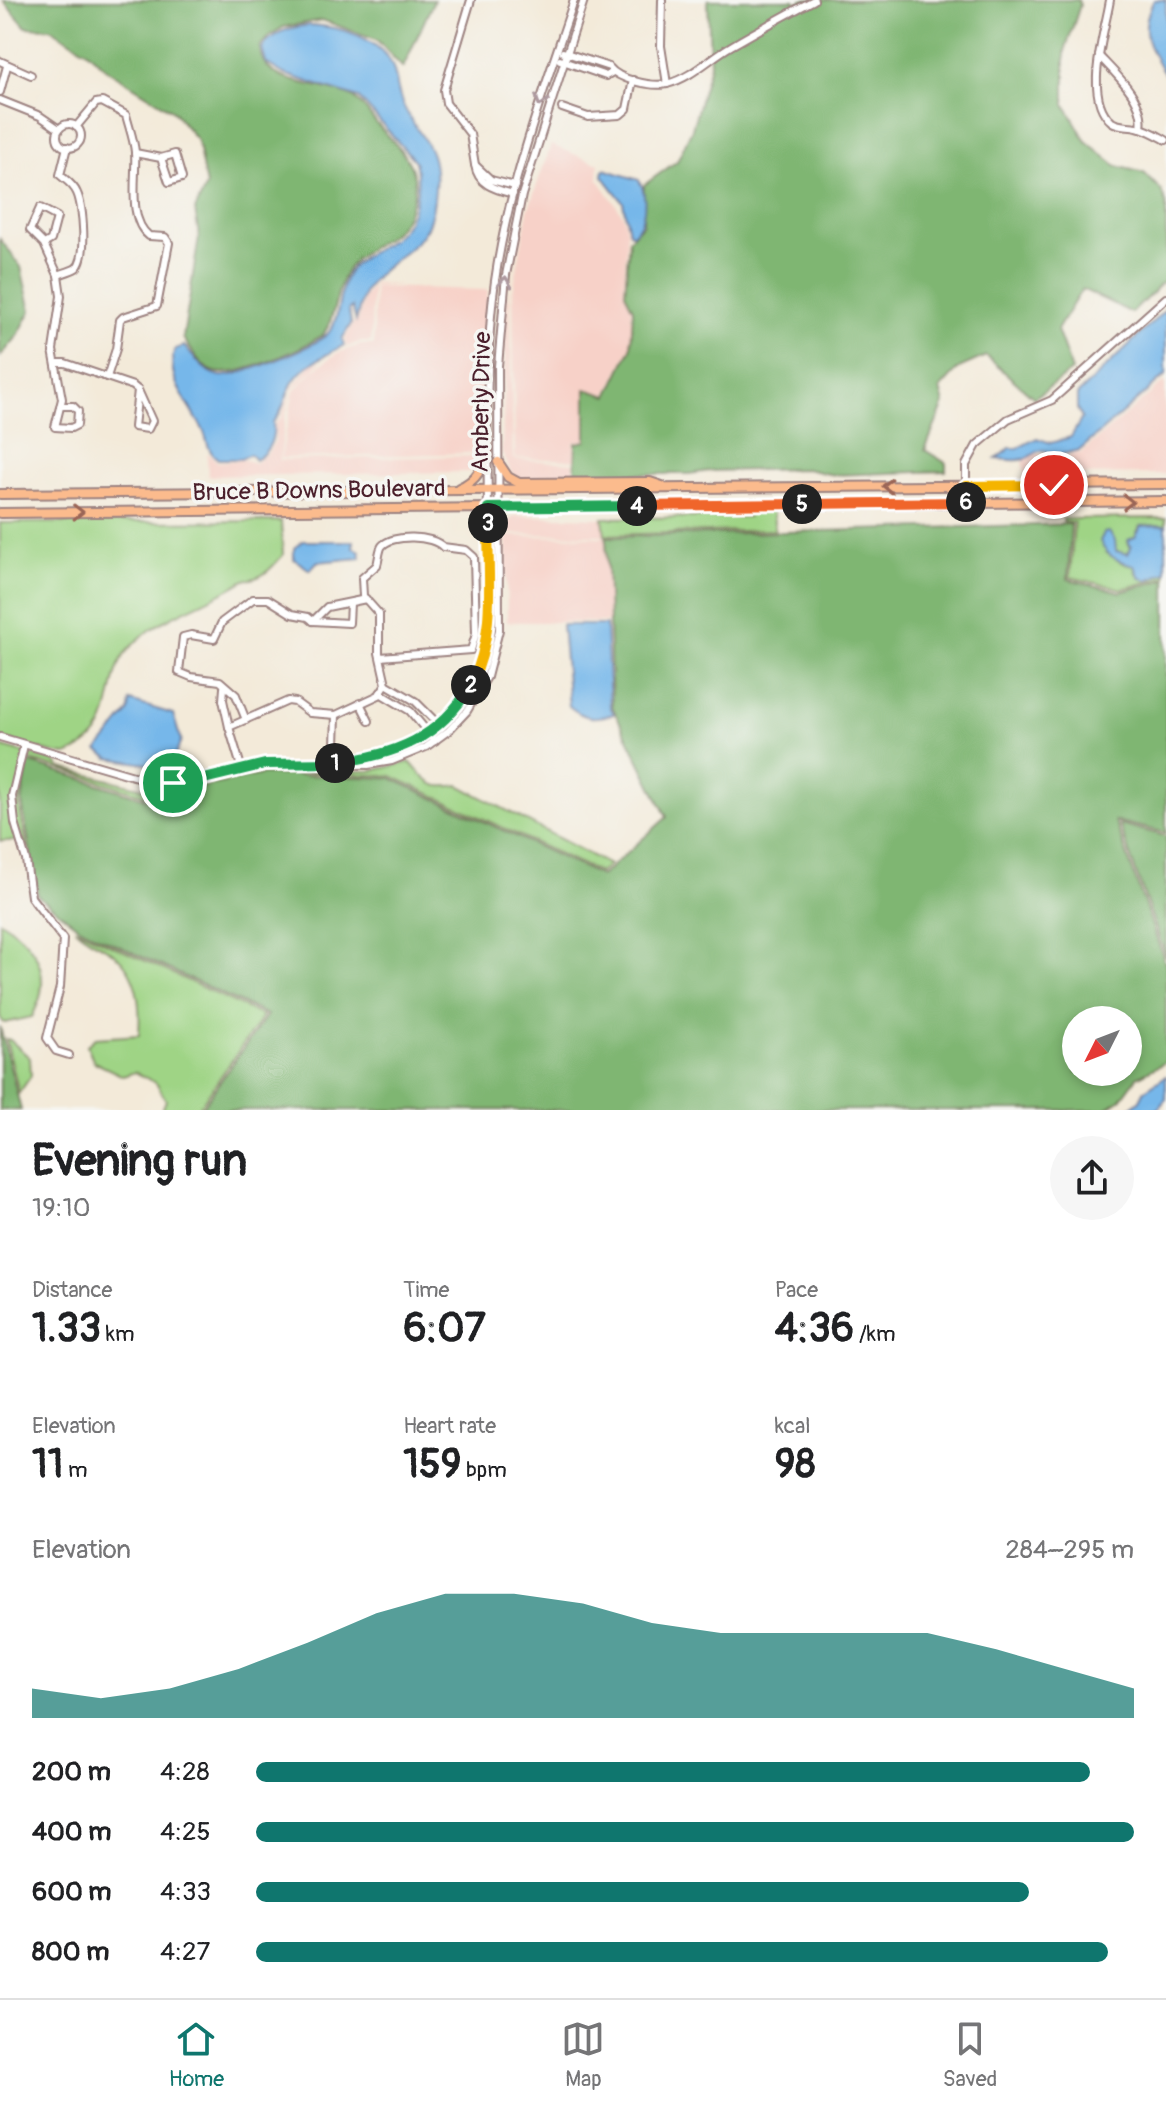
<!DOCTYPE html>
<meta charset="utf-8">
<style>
body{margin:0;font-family:Pangolin,sans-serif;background:#f6f6f6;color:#202124;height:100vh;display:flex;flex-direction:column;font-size:30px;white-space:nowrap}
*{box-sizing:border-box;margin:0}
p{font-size:26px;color:#757577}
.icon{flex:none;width:44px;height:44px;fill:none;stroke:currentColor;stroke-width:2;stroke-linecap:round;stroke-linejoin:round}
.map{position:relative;height:1110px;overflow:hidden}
.sheet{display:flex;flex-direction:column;background:#fff;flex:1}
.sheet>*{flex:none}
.needle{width:52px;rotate:228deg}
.tools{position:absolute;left:1062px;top:1006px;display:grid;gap:16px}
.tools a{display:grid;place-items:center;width:80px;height:80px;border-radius:50%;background:#fff;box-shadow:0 4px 12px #0003;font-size:40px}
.pin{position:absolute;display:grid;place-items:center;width:68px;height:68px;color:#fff;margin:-34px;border:4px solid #fff;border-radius:50%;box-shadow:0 2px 8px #0007}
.km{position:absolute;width:40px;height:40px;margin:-20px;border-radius:50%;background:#222;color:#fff;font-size:22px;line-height:40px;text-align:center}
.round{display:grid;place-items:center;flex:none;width:84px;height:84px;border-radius:42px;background:#f6f6f6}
.headline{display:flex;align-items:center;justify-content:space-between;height:136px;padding:0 32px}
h1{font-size:44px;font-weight:700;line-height:60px}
.metrics{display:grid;grid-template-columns:repeat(3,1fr);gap:12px;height:136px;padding:8px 32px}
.metrics div{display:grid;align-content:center}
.metrics b{font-size:40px;font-weight:700}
.metrics small{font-size:22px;font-weight:400}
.metrics p{font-size:22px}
.chart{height:224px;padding:16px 32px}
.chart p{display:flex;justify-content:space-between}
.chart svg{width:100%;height:144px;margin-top:8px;fill:#0f766e;opacity:.7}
ul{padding:0 32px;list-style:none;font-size:26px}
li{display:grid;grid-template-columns:128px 96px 1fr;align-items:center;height:60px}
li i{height:20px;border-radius:10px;background:#0f766e}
.tab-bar{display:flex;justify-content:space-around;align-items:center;height:112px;border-top:2px solid #e0e0e0;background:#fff;font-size:22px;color:#757577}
.tab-bar a{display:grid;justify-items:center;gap:4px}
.tab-bar .current{color:#0f766e}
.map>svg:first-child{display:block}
</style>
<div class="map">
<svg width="1166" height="1110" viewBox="0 0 1166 1110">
<rect width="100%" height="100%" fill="#f6f6f2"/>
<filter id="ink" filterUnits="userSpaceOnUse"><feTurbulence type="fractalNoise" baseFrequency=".0125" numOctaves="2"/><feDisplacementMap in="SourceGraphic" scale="16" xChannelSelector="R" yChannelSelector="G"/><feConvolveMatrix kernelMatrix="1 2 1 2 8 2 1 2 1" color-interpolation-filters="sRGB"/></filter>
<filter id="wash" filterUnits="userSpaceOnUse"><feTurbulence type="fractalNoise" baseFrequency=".006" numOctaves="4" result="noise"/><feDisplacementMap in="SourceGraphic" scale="32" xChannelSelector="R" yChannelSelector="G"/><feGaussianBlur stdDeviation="1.8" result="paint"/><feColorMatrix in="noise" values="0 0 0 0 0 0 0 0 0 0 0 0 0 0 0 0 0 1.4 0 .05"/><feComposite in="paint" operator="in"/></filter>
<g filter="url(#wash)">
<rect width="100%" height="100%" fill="#f3ead9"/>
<g fill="#f7d1c8">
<polygon points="551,145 599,164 598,179 623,215 627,231 624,293 631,307 631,345 607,394 586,389 585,440 574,442 575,460 515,458 513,291 528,210"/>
<polygon points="521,234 510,291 513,459 573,463 573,472 580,474 580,479 520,480 512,474 502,452 507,301"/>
<polygon points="374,283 402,285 372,286 371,342 360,342 344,348 347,345 345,339 354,322 358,321 364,297"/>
<polygon points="374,287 488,290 476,453 281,458 294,391 314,370 337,353 361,345 374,345"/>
<polygon points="322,361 292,390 285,417 280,460 476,456 469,472 208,476 207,453 218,462 245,460 255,463 268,453 275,441 275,424 281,418 293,387 311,365"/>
<polygon points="1165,381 1166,474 1026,475 1022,462 1036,454 1048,455 1054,459 1081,453"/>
<polygon points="514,516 603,518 605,535 506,534 508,523"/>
<polygon points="506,536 606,537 608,622 507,622"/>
</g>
<g fill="#9fd485" stroke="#747a58" stroke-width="2">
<polygon points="772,507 775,530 605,535 603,518 748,517 748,508"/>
<polygon points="1166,518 1166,525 1140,526 1135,537 1128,542 1131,548 1128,554 1116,551 1107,553 1121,562 1134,565 1137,574 1148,580 1166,572 1166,577 1122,589 1070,577 1074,523 1063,522 1063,519"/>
<path d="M 281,521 L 283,555 C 275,564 266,575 255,578 C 246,581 251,577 243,581 C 205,605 158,615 128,650 C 103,680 120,730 77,750 C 73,752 70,754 66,755 C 53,755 14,741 0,738 L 0,523 Z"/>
<polygon points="0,746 54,761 61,768 163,793 147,796 28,759 19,803 27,847 22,841 0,841"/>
<path d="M 410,762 C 428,782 431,790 459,785 L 609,865 L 600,873 L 392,776 L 267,771 L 370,771 Z"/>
<path d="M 0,921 C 26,936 47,960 41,993 C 40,1001 35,1010 32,1017 L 5,1023 L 2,1022 L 0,1016 Z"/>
<path d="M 75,928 L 263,1016 L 197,1110 L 162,1110 L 166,1100 L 156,1083 L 135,1072 L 123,1076 L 94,1062 L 87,1045 L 95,1038 L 139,1035 C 141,1006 139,973 113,953 C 101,944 86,940 75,928 Z"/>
<polygon points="6,1039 10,1040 30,1058 31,1076 19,1093"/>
</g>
<g fill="#7fb672" stroke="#646a4e" stroke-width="2" fill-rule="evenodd">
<path d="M 3,0 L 434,0 L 403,68 L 376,39 L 322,20 L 284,27 L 269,36 L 260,47 C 261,89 326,81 354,98 C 363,104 371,117 378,125 C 405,155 427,172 407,215 C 395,241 365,245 349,267 C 335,287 337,315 323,335 C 302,348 234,381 212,371 C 199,365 191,349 183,338 L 199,237 L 195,210 L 206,186 L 197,140 L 173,111 L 109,71 L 87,51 L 50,28 L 26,27 Z"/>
<polygon points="708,0 794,0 796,3 803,0 1078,0 1080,5 1065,51 1065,104 1086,141 1117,166 1144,173 1161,190 1166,204 1166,283 1162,283 1132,313 1082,289 1057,330 1072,371 1034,398 986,356 959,368 940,389 944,404 925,450 946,463 946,471 833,475 806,469 710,471 689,474 599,474 575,471 576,443 586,441 586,389 608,396 631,348 633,309 625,293 629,239 643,224 644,185 677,161 692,129 710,65"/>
<polygon points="0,239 21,267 31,311 17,337 0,357"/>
<path d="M 1071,524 L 1068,579 L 1121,592 L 1166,579 L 1166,833 L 1115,821 L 1166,965 L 1166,1062 L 1137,1077 L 1121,1099 L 1104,1110 L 200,1110 L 267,1015 L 80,928 L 38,896 L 22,803 L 28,762 L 146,799 L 264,774 L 391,778 L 601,876 L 667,817 L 612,706 L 606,537 ZM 1076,1020 L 1128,1020 L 1128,1072 L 1076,1072 Z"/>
<polygon points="1119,824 1166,836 1166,957"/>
<polygon points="0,1027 21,1110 0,1110"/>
</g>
<g fill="#76b7ea" stroke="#606b8a" stroke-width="2">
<path d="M 1154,0 L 1166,0 L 1166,76 C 1149,49 1137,31 1154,0 Z"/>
<path d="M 313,25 C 335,27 358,32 376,46 C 399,64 393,77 401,100 C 416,138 439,141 435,189 C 434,201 433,214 428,225 C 416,251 384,263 368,286 C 360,297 360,309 356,321 L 352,307 L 349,310 L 351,324 L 342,339 L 344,345 C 324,357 300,365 290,388 C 284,400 283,413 273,422 C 275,439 269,452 255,460 L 250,454 L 241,459 L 218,459 C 205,450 209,439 201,426 C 189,405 164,376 175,349 L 184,346 C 194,357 205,374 221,376 C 237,378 320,345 329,332 C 342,315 337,291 348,273 C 359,255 381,249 396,236 C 416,219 421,185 415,161 L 359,98 L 284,74 L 266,63 L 262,49 C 272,31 294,26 313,25 Z"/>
<path d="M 604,169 L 639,180 C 648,196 646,222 633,234 L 629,232 L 623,202 L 603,176 Z"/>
<path d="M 1166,309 L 1166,375 L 1080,450 L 1055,456 C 1038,444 1038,455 1024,459 C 1016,462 1004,459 996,459 L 1010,448 L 1018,448 L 1037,438 L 1051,443 L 1071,437 L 1082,418 L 1077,409 L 1077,395 Z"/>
<path d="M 1166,525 L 1166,572 L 1148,580 L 1140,578 L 1134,565 C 1119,562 1105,555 1100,541 L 1104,533 L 1109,532 L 1115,540 L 1116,551 L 1128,554 L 1131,548 L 1128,540 L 1135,537 L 1141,526 Z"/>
<polygon points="303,541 354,541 353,547 360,551 361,558 317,562 310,570 294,559 294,548"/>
<path d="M 562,625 L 606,625 L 610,706 L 614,714 C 593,719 586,720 569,706 Z"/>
<polygon points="130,701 173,714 181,741 170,768 109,758 98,750 129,711"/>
<polygon points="1166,1076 1166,1099 1157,1110 1128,1110 1140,1100 1145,1090"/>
</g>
</g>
<g filter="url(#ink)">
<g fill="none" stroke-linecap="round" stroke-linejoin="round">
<defs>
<g id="minor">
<polyline points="471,0 444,90 446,103 470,134 475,165"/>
<polyline points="662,0 661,46 667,84"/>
<path d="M 1110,0 C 1105,32 1082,98 1112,122 C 1120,127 1129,125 1137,127 C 1147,129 1157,135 1166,140"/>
<path d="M 563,52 L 609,67 C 619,80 651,87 667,84 C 691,78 710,58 731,46 C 758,30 786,15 814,0"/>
<path d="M 1099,56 C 1116,74 1146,101 1141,128"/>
<polyline points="560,60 606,76 613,72"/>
<polyline points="0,61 31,75"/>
<polyline points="0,92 7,66"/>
<polyline points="0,100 40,116 59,129"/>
<polyline points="562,108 588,117 620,115 627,109 633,80"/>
<circle cx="69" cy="136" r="12"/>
<path d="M 76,127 L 96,103 L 102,102 L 126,115 C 129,127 134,140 135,152 C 137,176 127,219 149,236 L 165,237 L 169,243 L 157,306 L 123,317 L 120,320 L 116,349 L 107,377"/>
<polyline points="135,153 161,158 169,182 182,178 175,154 161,158"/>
<path d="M 513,194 C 495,189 478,185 475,165 L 491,180 L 515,186"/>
<path d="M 44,244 L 51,240 L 57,217 L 40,208 L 30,230 L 44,244 L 58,275 C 63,273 71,271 76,268 C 88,258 83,206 77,193 C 74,185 66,180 60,175 L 67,147"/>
<polyline points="58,275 61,296 53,350 62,399 55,427 71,428 77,425 78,411 73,406 60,406"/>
<polyline points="56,363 65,363 133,386 138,390 152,421 148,429 134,427 138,390"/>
<polyline points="966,502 966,465 977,445 1008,419 1052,400 1166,298"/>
<polyline points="313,621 349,623 350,603"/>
<polyline points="386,684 415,701 441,727"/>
<polyline points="224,688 223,700 229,727"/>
<polyline points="380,693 410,711 435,741"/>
<polyline points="360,703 369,721"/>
<polyline points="246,720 236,695 220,681 191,677 179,672 183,637 191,635 214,639 222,622 253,599 268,599 292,614 308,617 313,621 327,607 366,599"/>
<polyline points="0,737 147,780 185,782 277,763 368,765 392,761 426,747 448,731 467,711 487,677 499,630 498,366 506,275 522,195 584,0"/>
<polyline points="24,745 12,796 15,823 26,860 31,897 63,939 60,987 47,1038 56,1051 69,1055"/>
<polyline points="335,745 336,715"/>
<path d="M 342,762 C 354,758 366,758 378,755 C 418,746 452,720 472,684 C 497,637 489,580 488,529 C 488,458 485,387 491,316 C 500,207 540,103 574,0"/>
<path d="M 242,770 L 229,727 L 288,701 L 295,702 L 310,713 L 336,715 L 379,695 L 386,684 L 379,653 L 379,614 L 363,596 L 362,578 L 377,565 C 379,559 379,550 382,546 C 392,534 433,535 443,547 L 466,550 L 474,557 L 476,634 L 471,650 L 380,657"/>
</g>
<g id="major">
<polyline points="498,462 508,477 519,483 650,482 662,486"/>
<path d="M 459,488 C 478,480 482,468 488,449"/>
<polyline points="0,494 1166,484"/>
<polyline points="0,513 1166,501"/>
</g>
</defs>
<use href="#minor" stroke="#9e8482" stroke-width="10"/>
<use href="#major" stroke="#9e8482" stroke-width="12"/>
<use href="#minor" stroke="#fff" stroke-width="6"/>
<use href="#major" stroke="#fbbb8d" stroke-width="8"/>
</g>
<defs><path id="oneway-chevron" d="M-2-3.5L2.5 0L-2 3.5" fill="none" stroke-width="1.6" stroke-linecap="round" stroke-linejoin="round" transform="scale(2)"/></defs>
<g stroke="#ae9aa0">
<use href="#oneway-chevron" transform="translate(541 101) rotate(108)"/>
<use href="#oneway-chevron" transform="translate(505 282) rotate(-83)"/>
</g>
<g stroke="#9a6557">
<use href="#oneway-chevron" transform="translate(888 486) rotate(179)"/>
<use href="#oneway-chevron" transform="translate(1128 502)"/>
<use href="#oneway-chevron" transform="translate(78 512) rotate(-1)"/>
</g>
</g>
<g fill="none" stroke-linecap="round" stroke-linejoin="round" filter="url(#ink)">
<defs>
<polyline id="split-1" points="173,783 204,779 265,764 335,763"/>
<path id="split-2" d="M 335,763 C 394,755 440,739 471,685"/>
<path id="split-3" d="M 471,685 C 496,635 488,578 488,523"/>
<polyline id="split-4" points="488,523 488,508 637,506"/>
<polyline id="split-5" points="637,506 802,504"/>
<polyline id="split-6" points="802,504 966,502"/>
<polyline id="split-7" points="966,502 966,486 1054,485"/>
</defs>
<use href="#split-1" stroke="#fff" stroke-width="16"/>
<use href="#split-2" stroke="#fff" stroke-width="16"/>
<use href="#split-3" stroke="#fff" stroke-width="16"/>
<use href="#split-4" stroke="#fff" stroke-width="16"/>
<use href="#split-5" stroke="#fff" stroke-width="16"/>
<use href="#split-6" stroke="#fff" stroke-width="16"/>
<use href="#split-7" stroke="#fff" stroke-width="16"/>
<use href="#split-1" stroke="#22a559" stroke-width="10"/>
<use href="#split-2" stroke="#22a559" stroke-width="10"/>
<use href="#split-3" stroke="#f5b400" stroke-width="10"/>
<use href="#split-4" stroke="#22a559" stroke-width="10"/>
<use href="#split-5" stroke="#f0652b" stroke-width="10"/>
<use href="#split-6" stroke="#f0652b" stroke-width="10"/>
<use href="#split-7" stroke="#f5b400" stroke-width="10"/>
</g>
<g text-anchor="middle" stroke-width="7" stroke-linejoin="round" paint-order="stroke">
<g font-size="24" fill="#4a1f2b" stroke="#f6f6f2">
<text transform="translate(481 402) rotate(-89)" y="8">Amberly Drive</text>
<text transform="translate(319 490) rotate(-1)" y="8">Bruce B Downs Boulevard</text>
</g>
</g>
</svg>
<div class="tools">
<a><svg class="needle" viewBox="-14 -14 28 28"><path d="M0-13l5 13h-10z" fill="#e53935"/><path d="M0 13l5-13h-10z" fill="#757577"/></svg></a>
</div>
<div class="pin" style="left:173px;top:783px;background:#1e9e55"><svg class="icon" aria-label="arrive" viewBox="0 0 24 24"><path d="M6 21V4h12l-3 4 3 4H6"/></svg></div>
<div class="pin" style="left:1054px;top:485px;background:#d93025"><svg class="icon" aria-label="check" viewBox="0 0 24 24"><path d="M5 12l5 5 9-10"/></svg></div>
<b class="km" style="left:335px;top:763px">1</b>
<b class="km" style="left:471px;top:685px">2</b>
<b class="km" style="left:488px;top:523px">3</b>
<b class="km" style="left:637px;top:506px">4</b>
<b class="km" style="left:802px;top:504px">5</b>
<b class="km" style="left:966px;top:502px">6</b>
</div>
<section class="sheet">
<div class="headline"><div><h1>Evening run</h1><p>19:10</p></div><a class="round"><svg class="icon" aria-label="share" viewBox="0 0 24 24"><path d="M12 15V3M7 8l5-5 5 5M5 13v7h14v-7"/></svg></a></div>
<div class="metrics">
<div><p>Distance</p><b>1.33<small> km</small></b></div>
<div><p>Time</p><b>6:07</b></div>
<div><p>Pace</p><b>4:36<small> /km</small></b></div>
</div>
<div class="metrics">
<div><p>Elevation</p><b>11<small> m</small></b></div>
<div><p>Heart rate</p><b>159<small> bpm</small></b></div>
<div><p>kcal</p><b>98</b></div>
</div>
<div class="chart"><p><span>Elevation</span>284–295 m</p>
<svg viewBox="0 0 160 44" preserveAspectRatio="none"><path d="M0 44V35L10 38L20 35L30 29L40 21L50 12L60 6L70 6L80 9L90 15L100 18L110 18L120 18L130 18L140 23L150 29L160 35V44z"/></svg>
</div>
<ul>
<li><b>200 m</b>4:28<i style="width:95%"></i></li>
<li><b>400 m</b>4:25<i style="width:100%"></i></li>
<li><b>600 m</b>4:33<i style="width:88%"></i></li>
<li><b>800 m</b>4:27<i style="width:97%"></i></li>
</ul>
</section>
<nav class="tab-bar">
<a class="current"><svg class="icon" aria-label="home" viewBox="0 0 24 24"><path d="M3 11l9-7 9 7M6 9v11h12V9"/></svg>Home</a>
<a><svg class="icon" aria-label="map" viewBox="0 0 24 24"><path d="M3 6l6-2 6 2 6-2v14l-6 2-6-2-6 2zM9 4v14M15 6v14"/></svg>Map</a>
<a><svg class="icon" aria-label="saved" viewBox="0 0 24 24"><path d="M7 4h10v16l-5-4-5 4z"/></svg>Saved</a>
</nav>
